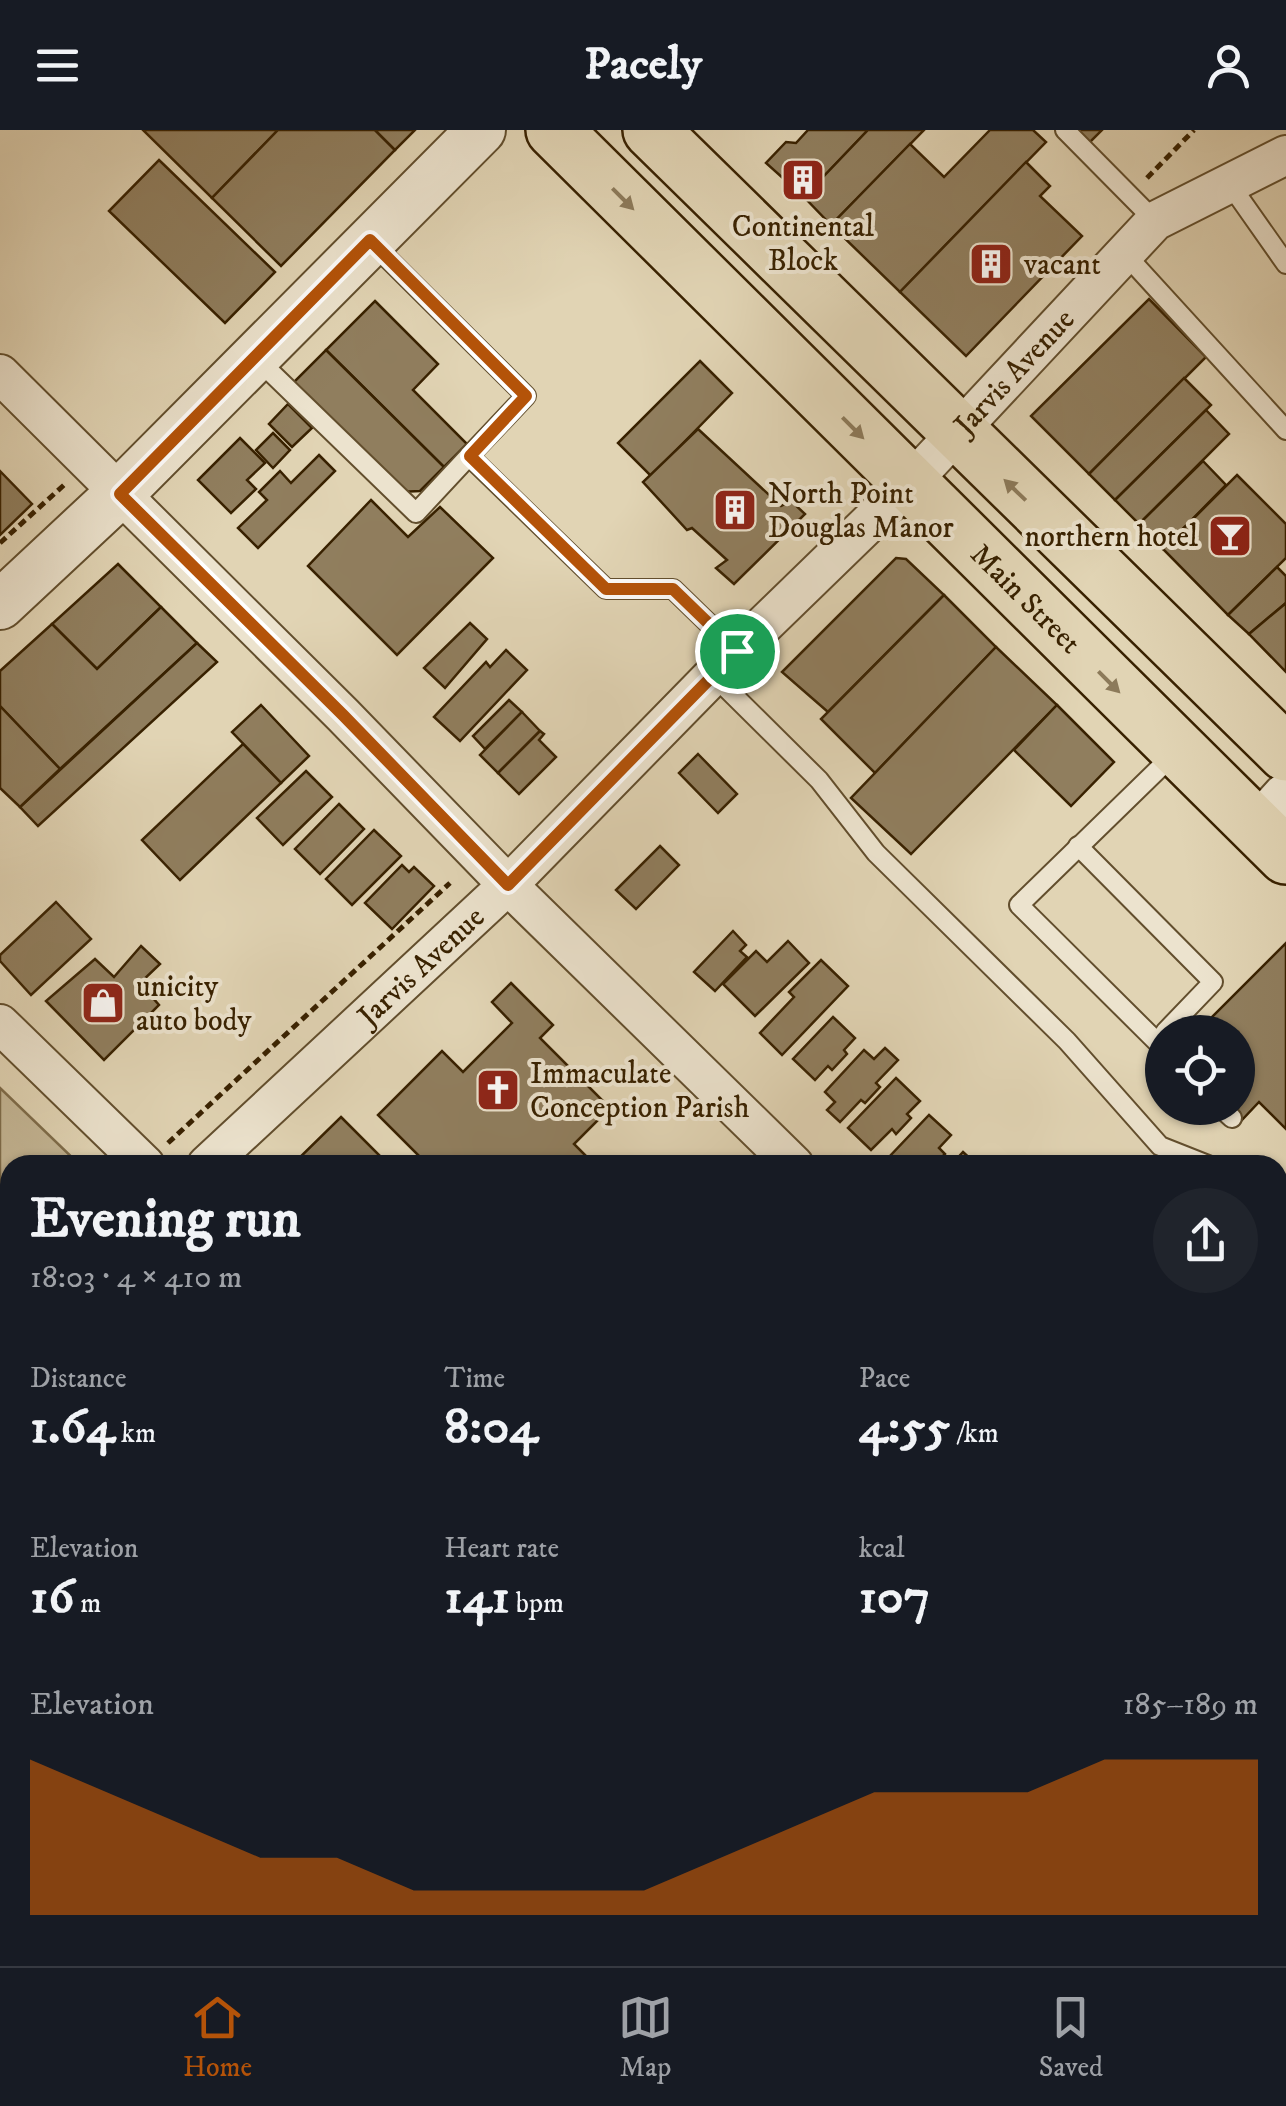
<!DOCTYPE html>
<meta charset="utf-8">
<style>
body{margin:0;font-family:"IM FELL DW Pica",serif;background:#20242c;color:#f1f3f6;height:100vh;display:flex;flex-direction:column;font-size:38px;white-space:nowrap}
*{box-sizing:border-box;margin:0}
p{font-size:32px;color:#9ea1a6}
.icon{flex:none;width:55px;height:55px;fill:none;stroke:currentColor;stroke-width:2;stroke-linecap:round;stroke-linejoin:round}
.map{position:relative;flex:1;overflow:hidden}
.side{position:absolute;left:0px;top:1025px;width:1288px;height:812px;display:flex;flex-direction:column;background:#171b24;border-radius:30px 30px 0 0;box-shadow:0 2px 8px #0004}
.side>*{flex:none}
.controls{position:absolute;left:1145px;top:885px;display:grid;gap:20px}
.controls a{display:grid;place-items:center;width:110px;height:110px;border-radius:50%;background:#171b24;box-shadow:0 2px 8px #0004;font-size:50px}
.pin{position:absolute;display:grid;place-items:center;width:85px;height:85px;color:#fff;margin:-42px;border:5px solid #fff;border-radius:50%;box-shadow:0 2px 10px #0007}
.round{display:grid;place-items:center;flex:none;width:105px;height:105px;border-radius:52px;background:#20242c}
.headline{display:flex;align-items:center;justify-content:space-between;height:170px;padding:0 30px}
h1{font-size:55px;font-weight:700;line-height:75px}
.stats{display:grid;grid-template-columns:repeat(3,1fr);gap:15px;height:170px;padding:10px 30px}
.stats div{display:grid;align-content:center}
.stats b{font-size:50px;font-weight:700}
.stats small{font-size:28px;font-weight:400}
.stats p{font-size:28px}
.chart{height:280px;padding:20px 30px}
.chart p{display:flex;justify-content:space-between}
.chart svg{width:100%;height:180px;margin-top:10px;fill:#b45309;opacity:.7}
header{display:flex;justify-content:space-between;align-items:center;height:130px;padding:0 30px;background:#171b24;font-size:45px;font-weight:700}
.tabs{display:flex;justify-content:space-around;align-items:center;height:140px;border-top:2px solid #363941;background:#171b24;font-size:28px;color:#9ea1a6}
.tabs a{display:grid;justify-items:center;gap:5px}
.tabs .active{color:#b45309}
.map>svg:first-child{display:block}
</style>
<header><svg class="icon" aria-label="menu" viewBox="0 0 24 24"><path d="M4 6h16M4 12h16M4 18h16"/></svg>Pacely<svg class="icon" aria-label="person" viewBox="0 0 24 24"><circle cx="12" cy="8" r="4"/><path d="M4 21q1-7 8-7t8 7"/></svg></header>
<div class="map">
<svg width="1286" height="1836" viewBox="0 0 1286 1836">
<rect width="100%" height="100%" fill="#e1d4b4"/>
<filter id="stains"><feTurbulence type="fractalNoise" baseFrequency=".002" numOctaves="4"/><feColorMatrix values="0 0 0 0 .2 0 0 0 0 .09 0 0 0 0 .02 0 0 0 .5 -.17"/></filter>
<radialGradient id="worn" r=".72"><stop offset=".6" stop-color="#630" stop-opacity="0"/><stop offset="1" stop-color="#630" stop-opacity=".3"/></radialGradient>
<g fill="#c4b695" stroke="#7e6c4a" stroke-width="2.5">
<polygon points="0,958 80,1035 10,1035 10,1159 0,1169"/>
<polygon points="10,1173 10,1420 0,1421 0,1182"/>
</g>
<g fill="#907e5e" stroke="#382100" stroke-width="2.5">
<polygon points="143,0 278,0 212,68"/>
<polygon points="278,0 375,0 395,20 281,136 212,68"/>
<polygon points="375,0 415,0 395,20"/>
<polygon points="808,0 868,0 804,67 766,33 786,12 796,13"/>
<polygon points="868,0 924,0 831,95 804,67"/>
<polygon points="990,0 1033,0 1046,12 900,162 831,95 910,14 944,47"/>
<polygon points="1072,0 1102,0 1087,15"/>
<polygon points="159,30 275,142 225,193 109,81"/>
<polygon points="1026,32 1050,56 1040,66 1082,106 966,226 900,162"/>
<polygon points="1149,169 1206,227 1089,344 1031,286"/>
<polygon points="375,171 438,234 413,260 467,314 444,337 326,220"/>
<polygon points="326,220 444,337 420,361 399,362 291,255"/>
<polygon points="700,231 732,263 651,346 618,313"/>
<polygon points="1184,248 1211,275 1115,370 1089,344"/>
<polygon points="288,274 312,298 292,317 269,294"/>
<polygon points="1206,280 1229,304 1139,394 1115,370"/>
<polygon points="698,299 781,376 791,371 805,384 734,454 716,438 727,430 692,398 687,400 643,352"/>
<polygon points="273,303 290,320 273,338 256,320"/>
<polygon points="240,308 265,333 247,350 256,359 231,383 198,350"/>
<polygon points="319,325 335,341 258,418 238,398 267,370 259,362 280,341 291,353"/>
<polygon points="1203,331 1226,355 1163,419 1139,394"/>
<polygon points="0,341 32,374 0,405"/>
<polygon points="1237,345 1286,394 1286,428 1228,485 1163,419"/>
<polygon points="371,370 408,407 440,377 493,428 397,525 308,436"/>
<polygon points="896,428 906,429 944,465 828,582 782,542"/>
<polygon points="118,434 161,477 97,539 52,494"/>
<polygon points="1277,437 1286,446 1286,473 1249,504 1228,485"/>
<polygon points="944,465 996,517 875,643 821,589"/>
<polygon points="1286,473 1286,542 1249,504"/>
<polygon points="161,477 197,513 60,639 0,576 0,541 52,494 97,539"/>
<polygon points="470,493 487,509 445,558 424,538"/>
<polygon points="197,513 217,532 38,696 20,677"/>
<polygon points="996,517 1057,575 911,724 851,668"/>
<polygon points="506,520 527,540 460,611 434,587 486,532 490,537"/>
<polygon points="509,570 522,582 485,619 473,606"/>
<polygon points="261,575 309,626 281,653 232,602"/>
<polygon points="1057,575 1114,632 1071,676 1014,620"/>
<polygon points="0,576 60,639 20,677 0,658"/>
<polygon points="522,582 540,601 498,643 480,625"/>
<polygon points="540,601 544,604 539,610 556,627 519,664 498,643"/>
<polygon points="243,614 281,653 180,750 142,710"/>
<polygon points="698,624 737,664 718,683 679,643"/>
<polygon points="306,641 332,667 283,715 257,688"/>
<polygon points="339,674 364,699 320,744 295,719"/>
<polygon points="374,700 401,726 352,775 326,749"/>
<polygon points="660,716 679,735 636,779 616,760"/>
<polygon points="402,735 409,742 414,737 434,756 392,799 365,773"/>
<polygon points="56,772 91,809 31,865 0,831 0,825"/>
<polygon points="733,801 746,815 740,821 747,827 715,861 694,842"/>
<polygon points="788,811 809,833 755,886 723,854 756,821 767,832"/>
<polygon points="1286,813 1286,999 1259,972 1241,991 1227,978 1238,978 1238,902 1197,902"/>
<polygon points="141,816 160,834 140,853 159,875 104,930 46,871 95,829 114,847"/>
<polygon points="821,830 848,856 782,925 760,903 794,867 789,862"/>
<polygon points="511,853 553,895 540,908 610,978 574,1014 595,1035 428,1035 378,985 442,921 463,942 512,893 492,872"/>
<polygon points="833,887 855,908 844,920 847,924 832,940 828,936 815,950 793,929"/>
<polygon points="885,918 898,930 876,953 880,957 865,973 861,970 840,992 827,980 835,972 825,962 864,920 874,929"/>
<polygon points="896,948 920,971 907,984 911,988 896,1004 892,999 871,1020 848,998"/>
<polygon points="929,985 951,1005 939,1018 945,1024 934,1035 899,1035 890,1026"/>
<polygon points="341,987 389,1035 292,1035"/>
<polygon points="963,1022 977,1035 951,1035"/>
<polygon points="1286,1242 1286,1326 1278,1335 1278,1250"/>
<polygon points="10,1515 10,1644 3,1645 0,1636 0,1516"/>
<polygon points="1282,1619 1286,1624 1286,1663 1278,1671 1278,1624"/>
<polygon points="1278,1689 1286,1690 1286,1719 1278,1718"/>
<polygon points="1278,1741 1286,1742 1286,1822 1278,1821"/>
<polygon points="10,1764 10,1785 0,1786 0,1765"/>
<polygon points="186,1828 242,1828 187,1834"/>
<polygon points="391,1828 457,1828 458,1836 392,1836"/>
<polygon points="566,1828 913,1828 912,1836 590,1836 565,1833"/>
<polygon points="1001,1828 1080,1828 1079,1836 1007,1836 1008,1829"/>
<polygon points="1219,1828 1223,1828 1282,1835 1218,1836"/>
</g>
<g fill="none" stroke-linecap="round" stroke-linejoin="round">
<defs>
<g id="service">
<polyline points="1065,0 1155,91"/>
<polyline points="1229,53 1286,134"/>
<polyline points="370,111 526,266 469,326 606,459 673,459 737,521"/>
<polyline points="1126,125 1286,300"/>
<polyline points="255,227 416,383 469,326"/>
<polyline points="713,545 819,650 876,723 1067,911 1160,1016 1208,1035"/>
<polyline points="1078,716 1213,852 1165,902"/>
<polyline points="1162,906 1157,912 1019,775 1174,624"/>
<polyline points="1221,978 1232,988"/>
<polyline points="1278,1102 1286,1111"/>
<polyline points="0,1687 10,1686"/>
<polyline points="331,1828 332,1836"/>
<polyline points="1144,1836 1145,1828"/>
</g>
<g id="minor">
<polyline points="0,244 343,585 508,755 794,1035"/>
<polyline points="0,894 145,1035"/>
<path id="s1" d="M 207,1035 L 508,755 L 737,521 L 909,354 L 1155,91 L 1286,25"/>
<polyline points="1278,1509 1286,1517"/>
<polyline points="154,1828 155,1836"/>
<polyline points="517,1828 518,1836"/>
<polyline points="959,1836 960,1828"/>
</g>
<g id="tertiary">
<polyline points="0,475 119,364 481,0"/>
<polyline points="1258,699 1286,668"/>
<polyline points="1278,1161 1286,1153"/>
<polyline points="0,1462 10,1461"/>
</g>
<g id="primary">
<path id="s2" d="M 554,0 L 1286,726"/>
<polyline points="651,0 1286,623"/>
</g>
</defs>
<use href="#service" stroke="#624e2d" stroke-width="22"/>
<use href="#minor" stroke="#624e2d" stroke-width="42"/>
<use href="#tertiary" stroke="#624e2d" stroke-width="52"/>
<use href="#primary" stroke="#382100" stroke-width="60"/>
<g stroke="#382100" stroke-width="5" stroke-dasharray="8 5" stroke-linecap="butt">
<polyline points="1147,48 1194,0"/>
<polyline points="0,413 64,355"/>
<polyline points="168,1013 450,753"/>
<polyline points="0,1173 10,1163"/>
<polyline points="0,1214 10,1224"/>
<polyline points="0,1280 10,1271"/>
</g>
<use href="#service" stroke="#ece3ce" stroke-width="18"/>
<use href="#minor" stroke="#ece3ce" stroke-width="38"/>
<use href="#tertiary" stroke="#ece3ce" stroke-width="48"/>
<use href="#primary" stroke="#e1d4b4" stroke-width="55"/>
</g>
<defs><path id="oneway-solid" d="M-6-.8H1V-3.2L6.5 0L1 3.2V.8H-6Z" transform="scale(2.5)"/></defs>
<g fill="#8c7a5a">
<use href="#oneway-solid" transform="translate(623 69) rotate(45)"/>
<use href="#oneway-solid" transform="translate(853 298) rotate(45)"/>
<use href="#oneway-solid" transform="translate(1015 360) rotate(-136)"/>
<use href="#oneway-solid" transform="translate(1109 552) rotate(45)"/>
</g>
<g fill="none" stroke-linecap="round" stroke-linejoin="round">
<defs>
<polygon id="route" points="370,110 526,266 470,326 606,459 673,459 737,521 508,755 343,585 120,364"/>
</defs>
<use href="#route" stroke="#fff" stroke-width="20"/>
<use href="#route" stroke="#b45309" stroke-width="12"/>
</g>
<defs>
<symbol id="building-square" viewBox="-11 -11 22 22"><rect x="-9" y="-9" width="18" height="18" rx="4" fill="#8f2418" stroke="#ece3ce"/><path d="M-4-6H4V6H1V3H-1V6H-4ZM-2.5-4.3h1.7v1.8h-1.7ZM.8-4.3h1.7v1.8H.8ZM-2.5-1h1.7V.8h-1.7ZM.8-1h1.7V.8H.8Z" fill="#fff"/></symbol>
<symbol id="bar-square" viewBox="-11 -11 22 22"><rect x="-9" y="-9" width="18" height="18" rx="4" fill="#8f2418" stroke="#ece3ce"/><path d="M-6-5H6L.8 .8V4.5H3.5V6h-7V4.5H-.8V.8Z" fill="#fff"/></symbol>
<symbol id="shop-square" viewBox="-11 -11 22 22"><rect x="-9" y="-9" width="18" height="18" rx="4" fill="#8f2418" stroke="#ece3ce"/><path d="M-5-2.5h2.3a2.7 3.5 0 0 1 5.4 0H5L5.5 6h-11ZM-1.5-2.5h3a1.5 2.3 0 0 0-3 0Z" fill="#fff"/></symbol>
<symbol id="church-square" viewBox="-11 -11 22 22"><rect x="-9" y="-9" width="18" height="18" rx="4" fill="#8f2418" stroke="#ece3ce"/><path d="M-1.2-6h2.4v3.5h3.3v2.4h-3.3V6h-2.4V-.1h-3.3v-2.4h3.3Z" fill="#fff"/></symbol>
</defs>
<g fill-rule="evenodd">
<use href="#building-square" x="778" y="25" width="50" height="50"/>
<use href="#building-square" x="966" y="109" width="50" height="50"/>
<use href="#building-square" x="710" y="355" width="50" height="50"/>
<use href="#bar-square" x="1205" y="381" width="50" height="50"/>
<use href="#shop-square" x="78" y="848" width="50" height="50"/>
<use href="#church-square" x="473" y="935" width="50" height="50"/>
</g>
<g text-anchor="middle" stroke-width="8" stroke-linejoin="round" paint-order="stroke">
<g font-size="30" fill="#382100" stroke="#ece3ce" text-anchor="start">
<text x="803" y="106" text-anchor="middle">Continental<tspan x="803" dy="34">Block</tspan></text>
<text x="1024" y="144">vacant</text>
<text x="768" y="373">North Point<tspan x="768" dy="34">Douglas Manor</tspan></text>
<text x="1198" y="416" text-anchor="end">northern hotel</text>
<text x="136" y="866">unicity<tspan x="136" dy="34">auto body</tspan></text>
<text x="530" y="953">Immaculate<tspan x="530" dy="34">Conception Parish</tspan></text>
</g>
<g font-size="30" fill="#382100" stroke="#ece3ce">
<text dy="10" stroke="none"><textPath href="#s1" startOffset="1132">Jarvis Avenue</textPath></text>
<text dy="10" stroke="none"><textPath href="#s2" startOffset="665">Main Street</textPath></text>
<text dy="10" stroke="none"><textPath href="#s1" startOffset="292">Jarvis Avenue</textPath></text>
</g>
</g>
<rect width="100%" height="100%" filter="url(#stains)"/>
<rect width="100%" height="100%" fill="url(#worn)"/>
</svg>
<div class="controls">
<a><svg class="icon" aria-label="locate" viewBox="0 0 24 24"><circle cx="12" cy="12" r="6"/><path d="M12 2v4M12 18v4M2 12h4M18 12h4"/></svg></a>
</div>
<div class="pin" style="left:737px;top:521px;background:#1e9e55"><svg class="icon" aria-label="arrive" viewBox="0 0 24 24"><path d="M6 21V4h12l-3 4 3 4H6"/></svg></div>
<section class="side">
<div class="headline"><div><h1>Evening run</h1><p>18:03 · 4 × 410 m</p></div><a class="round"><svg class="icon" aria-label="share" viewBox="0 0 24 24"><path d="M12 15V3M7 8l5-5 5 5M5 13v7h14v-7"/></svg></a></div>
<div class="stats">
<div><p>Distance</p><b>1.64<small> km</small></b></div>
<div><p>Time</p><b>8:04</b></div>
<div><p>Pace</p><b>4:55<small> /km</small></b></div>
</div>
<div class="stats">
<div><p>Elevation</p><b>16<small> m</small></b></div>
<div><p>Heart rate</p><b>141<small> bpm</small></b></div>
<div><p>kcal</p><b>107</b></div>
</div>
<div class="chart"><p><span>Elevation</span>185–189 m</p>
<svg viewBox="0 0 160 44" preserveAspectRatio="none"><path d="M0 44V6L10 14L20 22L30 30L40 30L50 38L60 38L70 38L80 38L90 30L100 22L110 14L120 14L130 14L140 6L150 6L160 6V44z"/></svg>
</div>
</section>
</div>
<nav class="tabs">
<a class="active"><svg class="icon" aria-label="home" viewBox="0 0 24 24"><path d="M3 11l9-7 9 7M6 9v11h12V9"/></svg>Home</a>
<a><svg class="icon" aria-label="map" viewBox="0 0 24 24"><path d="M3 6l6-2 6 2 6-2v14l-6 2-6-2-6 2zM9 4v14M15 6v14"/></svg>Map</a>
<a><svg class="icon" aria-label="saved" viewBox="0 0 24 24"><path d="M7 4h10v16l-5-4-5 4z"/></svg>Saved</a>
</nav>
